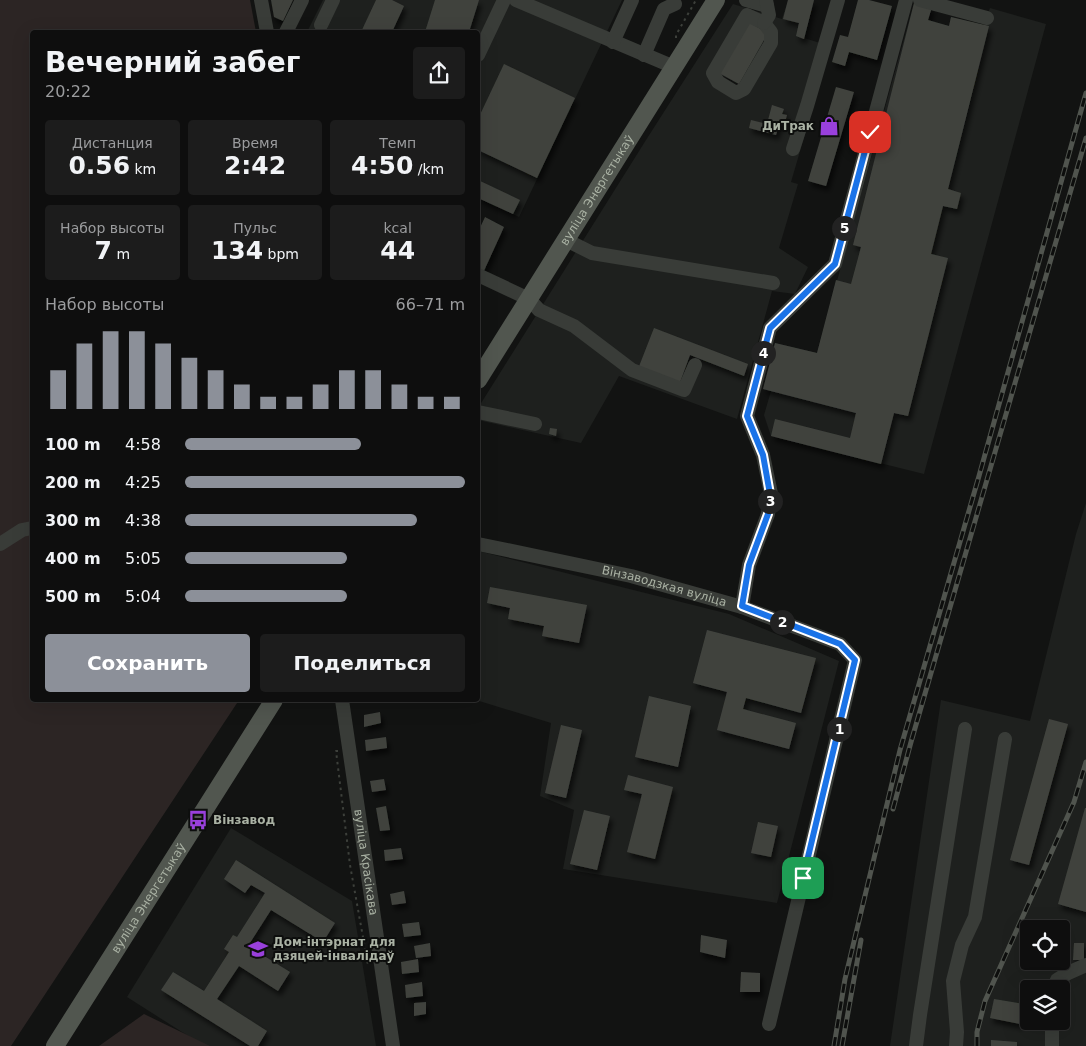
<!DOCTYPE html>
<html lang="ru">
<meta charset="utf-8">
<style>
body{margin:0;font-family:"DejaVu Sans",sans-serif;background:#1c1c1c;color:#f1f3f6;height:100vh;display:flex;flex-direction:column;font-size:19px;white-space:nowrap}
*{box-sizing:border-box;margin:0}
p{font-size:16px;color:#9b9c9e}
.icon{flex:none;width:28px;height:28px;fill:none;stroke:currentColor;stroke-width:2;stroke-linecap:round;stroke-linejoin:round}
.map{position:relative;flex:1;overflow:hidden}
.drawer{position:absolute;left:30px;top:30px;width:450px;height:672px;display:flex;flex-direction:column;background:#0e0e0e;border-radius:5px;box-shadow:0 5px 20px #0002,0 0 0 1px #2e2e2e}
.drawer>*{flex:none}
.tools{position:absolute;left:1020px;top:920px;display:grid;gap:10px}
.tools a{display:grid;place-items:center;width:50px;height:50px;border-radius:5px;background:#0e0e0e;box-shadow:0 5px 20px #0002,0 0 0 1px #2e2e2e;font-size:25px}
.pin{position:absolute;display:grid;place-items:center;width:42px;height:42px;color:#fff;margin:-21px;border-radius:10px;box-shadow:0 2px 8px #0006}
.km{position:absolute;width:25px;height:25px;margin:-12px;border-radius:50%;background:#222;color:#fff;font-size:14px;line-height:25px;text-align:center}
.round{display:grid;place-items:center;flex:none;width:52px;height:52px;border-radius:5px;background:#1c1c1c}
.head{display:flex;align-items:center;justify-content:space-between;height:85px;padding:0 15px}
h1{font-size:28px;font-weight:600;line-height:38px}
.stats{display:grid;grid-template-columns:repeat(3,1fr);gap:8px;height:85px;padding:5px 15px}
.stats div{display:grid;align-content:center;border-radius:5px;background:#1c1c1c;text-align:center}
.stats b{font-size:25px;font-weight:600}
.stats small{font-size:14px;font-weight:400}
.stats p{font-size:14px}
.chart{height:140px;padding:10px 15px}
.chart p{display:flex;justify-content:space-between}
.chart svg{width:100%;height:90px;margin-top:5px;stroke:#8c9099;stroke-width:6}
.primary-button{display:flex;gap:10px;margin-top:auto;padding:10px 15px}
.primary-button a{flex:1;height:58px;border-radius:5px;background:#8c9099;color:#fff;font-size:20px;font-weight:600;line-height:58px;text-align:center}
.primary-button a+a{background:#1c1c1c;color:#f1f3f6}
ul{padding:0 15px;list-style:none;font-size:16px}
li{display:grid;grid-template-columns:80px 60px 1fr;align-items:center;height:38px}
li i{height:12px;border-radius:6px;background:#8c9099}
.map>svg:first-child{display:block}
</style>
<div class="map">
<svg width="1086" height="1046" viewBox="0 0 1086 1046">
<defs>
<filter id="shadow"><feDropShadow dx="3" dy="5" stdDeviation="2.5" flood-color="#0009"/></filter>
</defs>
<rect width="100%" height="100%" fill="#121312"/>
<g fill="#1e201e" fill-rule="evenodd">
<polygon points="323,0 622,0 519,217 478,197 478,32 307,32"/>
<polygon points="788,0 814,0 804,38 820,43 813,107 791,182 798,184 779,248 808,267 795,294 772,291 737,419 619,376 581,443 478,420 478,408 646,140 733,4 782,19"/>
<polygon points="914,3 932,7 928,21 949,26 951,17 983,25 990,8 1046,24 924,474 771,436 764,415 771,391 763,389 775,343 817,353"/>
<path d="M 1086,503 L 1086,1046 L 890,1046 L 941,700 L 1030,721 L 1076,534 ZM 1029,929 L 1061,929 L 1061,961 L 1029,961 ZM 1029,989 L 1061,989 L 1061,1021 L 1029,1021 Z"/>
<polygon points="478,551 729,614 839,661 777,903 563,869 574,810 540,796 551,723 476,700 478,700"/>
<polygon points="231,828 352,901 376,1046 204,1046 127,997"/>
</g>
<g fill="#2c2524">
<polygon points="0,0 250,0 256,32 32,32 32,700 239,700 11,1046 0,1046"/>
<polygon points="144,1014 210,1046 99,1046"/>
</g>
<g fill="#40433e" filter="url(#shadow)">
<polygon points="271,0 293,0 283,21 274,17"/>
<polygon points="376,0 392,0 404,6 392,32 361,32"/>
<polygon points="435,0 479,0 469,32 425,32"/>
<polygon points="788,0 814,0 804,39 796,36 799,23 783,19"/>
<polygon points="858,0 869,0 892,6 877,60 849,52 845,66 832,62 840,35 848,37"/>
<polygon points="914,3 932,7 928,20 949,26 951,17 989,26 948,189 961,193 957,209 943,206 931,254 948,258 908,416 894,413 881,464 771,436 775,419 850,438 856,413 763,389 775,343 817,353 836,280 851,284 861,247 853,245"/>
<polygon points="748,22 768,33 739,84 719,73"/>
<polygon points="504,64 575,98 537,178 478,150 478,119"/>
<polygon points="836,87 854,92 826,186 808,181"/>
<polygon points="772,105 784,109 782,114 787,115 784,126 779,125 776,135 749,128 751,120 767,124"/>
<polygon points="478,180 520,200 513,214 478,198"/>
<polygon points="485,217 504,227 483,273 478,270 478,232"/>
<polygon points="654,328 748,364 744,376 690,355 679,385 638,369"/>
<polygon points="550,428 557,429 556,436 549,434"/>
<polygon points="490,587 587,605 579,643 542,636 544,626 508,619 510,608 487,603"/>
<polygon points="707,630 816,658 801,713 746,698 743,709 796,723 789,749 717,730 727,692 693,683"/>
<polygon points="649,696 691,706 678,767 635,757"/>
<polygon points="380,712 381,723 364,727 364,715"/>
<polygon points="1049,719 1068,724 1029,865 1010,860"/>
<polygon points="561,725 582,730 566,798 545,793"/>
<polygon points="386,737 387,748 366,751 365,740"/>
<polygon points="628,775 673,787 655,859 627,852 642,794 624,790"/>
<polygon points="384,779 386,790 372,792 370,781"/>
<polygon points="386,806 390,830 380,831 376,808"/>
<polygon points="1085,808 1086,808 1086,912 1058,904"/>
<polygon points="584,810 610,816 597,870 570,864"/>
<polygon points="758,822 778,826 771,857 751,853"/>
<polygon points="401,848 403,859 385,861 384,850"/>
<polygon points="236,860 335,923 323,942 271,910 248,946 290,972 278,991 239,966 217,999 267,1031 258,1046 250,1046 161,990 173,972 204,991 229,952 224,949 233,935 237,937 265,893 251,885 245,893 224,879"/>
<polygon points="404,891 406,903 392,905 390,894"/>
<polygon points="419,922 421,935 404,937 402,924"/>
<polygon points="701,935 727,940 725,958 700,952"/>
<polygon points="430,943 431,956 416,958 414,946"/>
<polygon points="1074,943 1084,943 1084,960 1073,960"/>
<polygon points="418,959 419,972 402,974 401,962"/>
<polygon points="741,972 760,973 760,992 740,992"/>
<polygon points="422,982 423,996 406,998 405,985"/>
<polygon points="994,999 1024,1004 1020,1024 990,1018"/>
<polygon points="426,1002 426,1014 414,1016 414,1003"/>
<polygon points="991,1040 1017,1042 1017,1046 991,1046"/>
</g>
<g fill="none" stroke-linecap="round" stroke-linejoin="round">
<g stroke="#3d403b" stroke-width="2" stroke-dasharray="2.5 4" stroke-linecap="butt">
<polyline points="676,38 676,35 696,0"/>
<polyline points="338,751 336,751 350,865 368,965"/>
</g>
<g stroke="#393c38" stroke-width="14">
<polyline points="261,0 267,32"/>
<polyline points="516,0 667,64 673,68"/>
<polyline points="746,0 767,6"/>
<polyline points="920,0 987,18"/>
<polygon points="747,15 764,23 771,32 771,43 744,89 736,93 718,82 713,73"/>
<polyline points="764,23 769,15 766,0"/>
<polyline points="321,25 333,0"/>
<polyline points="286,32 302,0"/>
<polyline points="613,42 632,0"/>
<polyline points="478,55 504,0"/>
<polyline points="644,55 664,9 675,4"/>
<polyline points="793,149 807,106 838,0"/>
<polyline points="566,240 592,253 773,283"/>
<polyline points="478,275 529,299 539,310 574,326 632,370 684,390 695,365"/>
<polyline points="478,412 535,424"/>
<polyline points="0,544 22,530 32,528"/>
<path id="s1" d="M 478,544 L 631,576 L 742,607 L 840,644 L 855,660 L 769,1024"/>
<polyline points="742,607 749,565 768,514 771,494 763,455 747,416 770,328 835,264 906,0"/>
<path id="s2" d="M 342,700 L 393,1046"/>
<polyline points="1053,989 1057,980 1068,973 1086,965"/>
<polyline points="1052,1021 1052,1046"/>
<polyline points="916,1046 920,1015 965,729"/>
<polyline points="956,1046 957,1032 953,981 962,945 975,917 1005,739"/>
</g>
<g stroke="#51564f" stroke-width="18">
<path id="s3" d="M 478,380 L 716,0"/>
<path id="s4" d="M 55,1046 L 274,700"/>
</g>
<defs>
<g id="rail">
<polyline points="893,809 911,742 1086,138"/>
<polyline points="834,1046 845,979 900,750 979,476 1086,93"/>
<polyline points="842,1046 861,940"/>
<polyline points="977,1046 977,1032 985,1001 1074,802 1086,762"/>
</g>
</defs>
<use href="#rail" stroke="#50544e" stroke-width="5"/>
<use href="#rail" stroke="#0d0e0d" stroke-width="3" stroke-dasharray="9" stroke-linecap="butt"/>
</g>
<g fill="none" stroke-linecap="round" stroke-linejoin="round">
<defs>
<polyline id="route" points="803,878 855,660 840,644 742,606 749,565 768,514 770,494 763,455 747,416 770,328 835,264 870,132"/>
</defs>
<use href="#route" stroke="#fff" stroke-width="10"/>
<use href="#route" stroke="#1a73e8" stroke-width="6"/>
</g>
<defs>
<symbol id="shop-bare" viewBox="-9 -9 18 18"><path d="M-5-2.5h2.3a2.7 3.5 0 0 1 5.4 0H5L5.5 6h-11ZM-1.5-2.5h3a1.5 2.3 0 0 0-3 0Z" fill="#9940dc" stroke="#0d0e0d" stroke-width="2.5" paint-order="stroke"/></symbol>
<symbol id="bus-bare" viewBox="-9 -9 18 18"><path d="M-5-6H5V4H4V6H2V4H-2V6H-4V4H-5ZM-3.5-4V0h7V-4ZM-3.5 1.2v1.5H-2V1.2ZM2 1.2v1.5H3.5V1.2Z" fill="#9940dc" stroke="#0d0e0d" stroke-width="2.5" paint-order="stroke"/></symbol>
<symbol id="school-bare" viewBox="-9 -9 18 18"><path d="M0-5L7-2L0 1L-7-2ZM-4 1L0 2.5L4 1V4Q0 6-4 4Z" fill="#9940dc" stroke="#0d0e0d" stroke-width="2.5" paint-order="stroke"/></symbol>
</defs>
<g fill-rule="evenodd">
<use href="#shop-bare" x="815" y="112" width="28" height="28"/>
<use href="#bus-bare" x="184" y="806" width="28" height="28"/>
<use href="#school-bare" x="244" y="935" width="28" height="28"/>
</g>
<g text-anchor="middle" stroke-width="4" stroke-linejoin="round" paint-order="stroke">
<g font-size="12" font-weight="bold" fill="#aab2a4" stroke="#0d0e0d" text-anchor="start">
<text x="814" y="130" text-anchor="end">ДиТрак</text>
<text x="213" y="824">Вінзавод</text>
<text x="273" y="946">Дом-інтэрнат для<tspan x="273" dy="14">дзяцей-інвалідаў</tspan></text>
</g>
<g font-size="12" fill="#aab2a4" stroke="#0d0e0d">
<text dy="4" stroke="none"><textPath href="#s3" startOffset="224">вуліца Энергетыкаў</textPath></text>
<text dy="4" stroke="none"><textPath href="#s1" startOffset="191">Вінзаводзкая вуліца</textPath></text>
<text dy="4" stroke="none"><textPath href="#s2" startOffset="164">вуліца Красікава</textPath></text>
<text dy="4" stroke="none"><textPath href="#s4" startOffset="175">вуліца Энергетыкаў</textPath></text>
</g>
</g>
</svg>
<div class="tools">
<a><svg class="icon" aria-label="locate" viewBox="0 0 24 24"><circle cx="12" cy="12" r="6"/><path d="M12 2v4M12 18v4M2 12h4M18 12h4"/></svg></a>
<a><svg class="icon" aria-label="layers" viewBox="0 0 24 24"><path d="M12 4l9 5-9 5-9-5zM3 14l9 5 9-5"/></svg></a>
</div>
<div class="pin" style="left:803px;top:878px;background:#1e9e55"><svg class="icon" aria-label="arrive" viewBox="0 0 24 24"><path d="M6 21V4h12l-3 4 3 4H6"/></svg></div>
<div class="pin" style="left:870px;top:132px;background:#d93025"><svg class="icon" aria-label="check" viewBox="0 0 24 24"><path d="M5 12l5 5 9-10"/></svg></div>
<b class="km" style="left:839px;top:729px">1</b>
<b class="km" style="left:782px;top:622px">2</b>
<b class="km" style="left:770px;top:501px">3</b>
<b class="km" style="left:763px;top:353px">4</b>
<b class="km" style="left:844px;top:228px">5</b>
<section class="drawer">
<div class="head"><div><h1>Вечерний забег</h1><p>20:22</p></div><a class="round"><svg class="icon" aria-label="share" viewBox="0 0 24 24"><path d="M12 15V3M7 8l5-5 5 5M5 13v7h14v-7"/></svg></a></div>
<div class="stats">
<div><p>Дистанция</p><b>0.56<small> km</small></b></div>
<div><p>Время</p><b>2:42</b></div>
<div><p>Темп</p><b>4:50<small> /km</small></b></div>
</div>
<div class="stats">
<div><p>Набор высоты</p><b>7<small> m</small></b></div>
<div><p>Пульс</p><b>134<small> bpm</small></b></div>
<div><p>kcal</p><b>44</b></div>
</div>
<div class="chart"><p><span>Набор высоты</span>66–71 m</p>
<svg viewBox="0 0 160 44" preserveAspectRatio="none"><path d="M5 44V25M15 44V12M25 44V6M35 44V6M45 44V12M55 44V19M65 44V25M75 44V32M85 44V38M95 44V38M105 44V32M115 44V25M125 44V25M135 44V32M145 44V38M155 44V38"/></svg>
</div>
<ul>
<li><b>100 m</b>4:58<i style="width:63%"></i></li>
<li><b>200 m</b>4:25<i style="width:100%"></i></li>
<li><b>300 m</b>4:38<i style="width:83%"></i></li>
<li><b>400 m</b>5:05<i style="width:58%"></i></li>
<li><b>500 m</b>5:04<i style="width:58%"></i></li>
</ul>
<div class="primary-button"><a>Сохранить</a><a>Поделиться</a></div>
</section>
</div>
